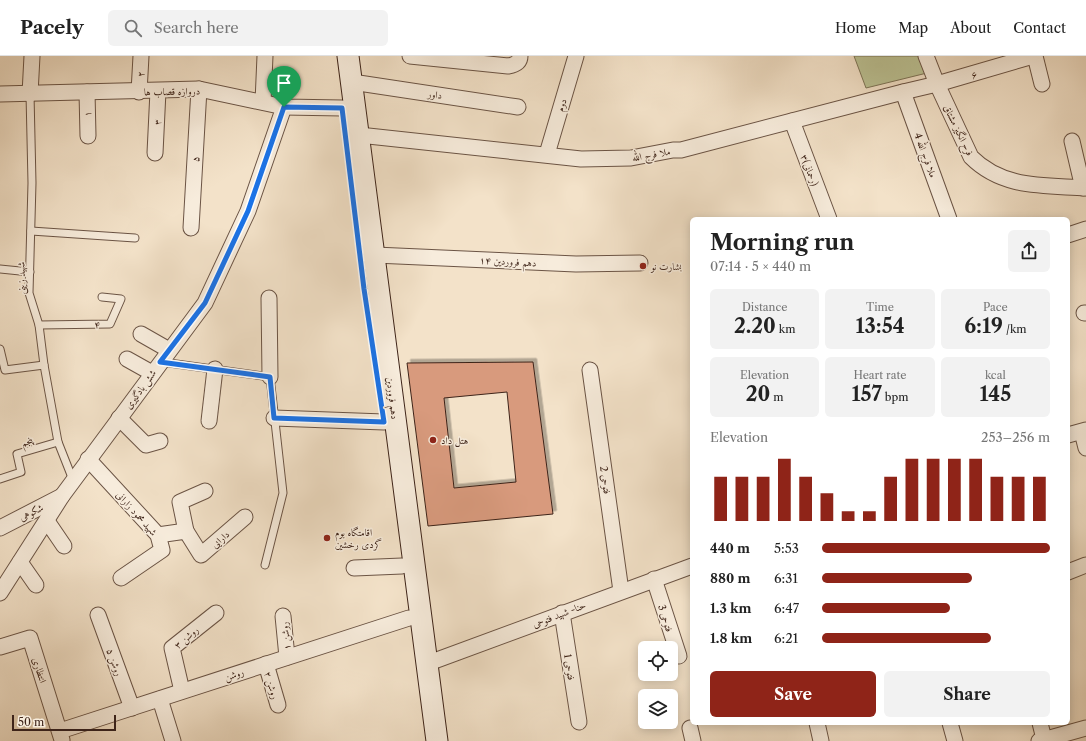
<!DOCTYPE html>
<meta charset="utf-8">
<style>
body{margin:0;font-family:"Libre Caslon Text",Amiri,serif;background:#f2f2f2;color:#222;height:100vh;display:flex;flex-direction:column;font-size:15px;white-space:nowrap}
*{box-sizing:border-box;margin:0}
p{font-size:13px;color:#767676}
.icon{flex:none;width:22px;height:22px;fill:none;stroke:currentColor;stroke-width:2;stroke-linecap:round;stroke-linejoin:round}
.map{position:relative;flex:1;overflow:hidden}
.drawer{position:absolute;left:690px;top:161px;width:380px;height:508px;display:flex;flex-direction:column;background:#fff;border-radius:6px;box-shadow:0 2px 10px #0003}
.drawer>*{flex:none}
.buttons{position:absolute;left:638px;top:585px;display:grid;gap:8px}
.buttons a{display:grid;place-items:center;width:40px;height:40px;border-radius:6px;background:#fff;box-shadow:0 2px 10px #0003;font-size:20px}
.scale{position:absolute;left:12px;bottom:10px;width:104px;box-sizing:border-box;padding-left:4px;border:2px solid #3e2419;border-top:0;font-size:11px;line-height:14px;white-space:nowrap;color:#3e2419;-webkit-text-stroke:3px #f7ecdc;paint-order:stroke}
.pin{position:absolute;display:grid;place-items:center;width:34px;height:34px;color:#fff;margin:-41px -17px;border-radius:50% 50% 50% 0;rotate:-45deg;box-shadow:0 0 4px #0007}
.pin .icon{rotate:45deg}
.round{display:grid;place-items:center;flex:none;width:42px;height:42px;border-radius:6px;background:#f2f2f2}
.overview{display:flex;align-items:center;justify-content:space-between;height:68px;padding:0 20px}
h1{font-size:22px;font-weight:700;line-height:30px}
.stats{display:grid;grid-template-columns:repeat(3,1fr);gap:6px;height:68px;padding:4px 20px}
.stats div{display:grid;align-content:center;border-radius:6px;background:#f2f2f2;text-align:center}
.stats b{font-size:20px;font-weight:700}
.stats small{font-size:11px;font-weight:400}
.stats p{font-size:11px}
.chart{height:112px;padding:8px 20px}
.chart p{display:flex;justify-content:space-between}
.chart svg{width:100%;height:72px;margin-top:4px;stroke:#8f2418;stroke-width:6}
.button{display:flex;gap:8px;margin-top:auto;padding:8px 20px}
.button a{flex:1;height:46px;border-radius:6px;background:#8f2418;color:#fff;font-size:16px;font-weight:700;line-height:46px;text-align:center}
.button a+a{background:#f2f2f2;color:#222}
ul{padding:0 20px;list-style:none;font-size:13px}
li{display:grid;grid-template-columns:64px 48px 1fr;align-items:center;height:30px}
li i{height:10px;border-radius:5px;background:#8f2418}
header{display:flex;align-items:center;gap:24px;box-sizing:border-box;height:56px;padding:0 20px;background:#fff;border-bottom:1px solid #e0e0e0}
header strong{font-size:19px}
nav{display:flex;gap:22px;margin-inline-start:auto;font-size:14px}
.search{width:280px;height:36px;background:#f2f2f2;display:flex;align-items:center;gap:10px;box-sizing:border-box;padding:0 14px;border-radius:6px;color:#767676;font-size:15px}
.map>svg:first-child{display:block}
</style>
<header>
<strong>Pacely</strong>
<div class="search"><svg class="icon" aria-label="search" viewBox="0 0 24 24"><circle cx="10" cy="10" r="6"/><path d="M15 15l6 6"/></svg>Search here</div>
<nav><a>Home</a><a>Map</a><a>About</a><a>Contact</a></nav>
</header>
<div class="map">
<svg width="1086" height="685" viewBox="0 0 1086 685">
<defs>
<filter id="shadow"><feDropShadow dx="3.5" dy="-3.5" stdDeviation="0" flood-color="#0004"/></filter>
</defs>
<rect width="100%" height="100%" fill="#f3e2c9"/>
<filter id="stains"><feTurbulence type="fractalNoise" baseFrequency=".005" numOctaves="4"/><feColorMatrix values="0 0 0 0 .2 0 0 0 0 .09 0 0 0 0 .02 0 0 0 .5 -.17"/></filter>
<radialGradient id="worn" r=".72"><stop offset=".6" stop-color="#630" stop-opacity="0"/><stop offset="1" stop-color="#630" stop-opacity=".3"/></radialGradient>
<polygon fill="#bcc395" stroke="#7d7457" points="854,0 921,0 927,17 866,32"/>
<path fill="#d89a7d" stroke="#3e2419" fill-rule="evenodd" filter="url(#shadow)" d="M 533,306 L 553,458 L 428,470 L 407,307 ZM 507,336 L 516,426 L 454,432 L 444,342 Z"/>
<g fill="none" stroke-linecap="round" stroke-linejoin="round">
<defs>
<g id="service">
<polyline points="30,38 32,127 29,237 39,269 44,309 58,386 73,424"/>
<polyline points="31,175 135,182"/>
<polyline points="0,213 30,216"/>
<polyline points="39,269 110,268 121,243 102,241"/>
<polyline points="0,293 5,314 44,309"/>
<polyline points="162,306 270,321 283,437 265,509"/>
<polyline points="0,423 21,416 17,398 58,386"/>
</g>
<g id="minor">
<path d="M 410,0 L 508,10 C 514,9 520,7 520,0"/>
<path d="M 926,0 L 937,28 L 971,101 C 1003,133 1044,129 1086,132"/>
<polyline points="1035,0 1042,28"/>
<polyline points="352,26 518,51"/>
<polyline points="87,36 88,80"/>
<polyline points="139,36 141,0"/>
<polyline points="903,36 949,163"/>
<polyline points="0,38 199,33 284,51 342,52"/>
<polyline points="30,38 32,0"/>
<polyline points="263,46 265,0"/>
<polyline points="792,65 829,163"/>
<polyline points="359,79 581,103 631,102 673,94 681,94 903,36 937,28 1033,0"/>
<polyline points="1072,85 1083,132"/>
<polyline points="155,97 158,35"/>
<polyline points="547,98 576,0"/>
<polyline points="191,172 199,33"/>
<polyline points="1068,179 1086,173"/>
<polyline points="375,199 576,208 640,207"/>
<polyline points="269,242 270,321"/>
<polyline points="1084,257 1086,257"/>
<polyline points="141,278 169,294"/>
<polyline points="127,303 152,317"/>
<polyline points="590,314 621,535"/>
<polyline points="119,362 146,389 160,385"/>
<polyline points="274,362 384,366"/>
<polyline points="209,365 215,313"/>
<polyline points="1082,376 1086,392"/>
<polyline points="1068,379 1086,374"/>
<polyline points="88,403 158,479 162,494 121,522"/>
<polyline points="47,465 64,490"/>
<polyline points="0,472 62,440"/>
<polyline points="186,475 180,446 205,435"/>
<polyline points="158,479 186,475 201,499 245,461"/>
<polyline points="20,506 36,529"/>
<polyline points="354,512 402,510"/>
<polyline points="1068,516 1086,509"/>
<polyline points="654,523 679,600"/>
<polyline points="0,537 62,440 205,247 248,155 284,51"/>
<polyline points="562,557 579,666"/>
<polyline points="98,559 132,652"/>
<polyline points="283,560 287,601"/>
<polyline points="0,591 30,582 62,684"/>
<polyline points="266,608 278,649"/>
<polyline points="426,608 692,510"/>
<polyline points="182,635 172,592 216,557"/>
<polyline points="160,643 173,685"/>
<polyline points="817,667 821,685"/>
<polyline points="950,667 955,685"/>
<polyline points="1040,667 1044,683"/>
<polyline points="690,672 693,685"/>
<polyline points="60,675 409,562"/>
<polyline points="1039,685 1086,672"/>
</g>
<polyline id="secondary" points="348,0 437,685"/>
</defs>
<use href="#service" stroke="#6b5445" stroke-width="9"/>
<use href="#minor" stroke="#6b5445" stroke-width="17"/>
<use href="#secondary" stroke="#3e2419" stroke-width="23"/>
<use href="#service" stroke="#f7ecdc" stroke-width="7"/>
<use href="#minor" stroke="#f7ecdc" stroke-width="15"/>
<use href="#secondary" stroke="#f7ecdc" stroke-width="21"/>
</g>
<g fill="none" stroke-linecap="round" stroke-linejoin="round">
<defs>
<polygon id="route" points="284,51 342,52 364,233 384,366 274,362 270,321 160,306 205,247 248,155"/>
</defs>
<use href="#route" stroke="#fff" stroke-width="8"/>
<use href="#route" stroke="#1a73e8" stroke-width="5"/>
</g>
<g fill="#8f2418" stroke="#f7ecdc" stroke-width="1.5">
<circle cx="643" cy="210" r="4"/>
<circle cx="433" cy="384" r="4"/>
<circle cx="327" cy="482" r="4"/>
</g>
<g text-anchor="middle" stroke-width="3" stroke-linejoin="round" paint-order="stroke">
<g font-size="10" fill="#3e2419" stroke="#f7ecdc">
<text transform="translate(140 18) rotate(-86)" y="4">۲</text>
<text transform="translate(974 18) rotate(-16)" y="4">۶</text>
<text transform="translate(172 35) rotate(-1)" y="4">دروازه قصاب ها</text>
<text transform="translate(435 38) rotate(8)" y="4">داور</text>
<text transform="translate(561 49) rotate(-74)" y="4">دوم</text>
<text transform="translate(87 58) rotate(-91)" y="4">۱</text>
<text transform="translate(157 66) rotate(-87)" y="4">۳</text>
<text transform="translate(959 74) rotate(64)" y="4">فرح انگیز مشتاق</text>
<text transform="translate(651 98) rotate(-10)" y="4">ملا فرج الله</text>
<text transform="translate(926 99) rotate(70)" y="4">4 ملا فرج الله</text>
<text transform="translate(195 103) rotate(-86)" y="4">۵</text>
<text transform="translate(810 114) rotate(69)" y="4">۳(رحمانی)</text>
<text transform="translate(508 205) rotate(3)" y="4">دهم فروردین ۱۴</text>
<text transform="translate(21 222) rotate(-92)" y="4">شهید زینی</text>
<text transform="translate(97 268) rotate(-1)" y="4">۴</text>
<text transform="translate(140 333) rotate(-54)" y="4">شش بادگیری</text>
<text transform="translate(393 342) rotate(83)" y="4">دهم فروردین</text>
<text transform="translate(27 385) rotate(-17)" y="4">پنجم</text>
<text transform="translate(606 424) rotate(82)" y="4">فتوحی 2</text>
<text transform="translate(31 456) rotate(-27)" y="4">شکوهی</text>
<text transform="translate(137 457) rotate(48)" y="4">شهید محمود زارانی</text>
<text transform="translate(220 483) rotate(-41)" y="4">دارایی</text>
<text transform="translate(559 558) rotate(-21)" y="4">حنا- شهید فتوحی</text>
<text transform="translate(666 562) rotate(72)" y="4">فتوحی 3</text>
<text transform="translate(285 580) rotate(-96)" y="4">روشن ۱</text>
<text transform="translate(186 581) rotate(-40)" y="4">روشن ۳</text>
<text transform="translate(115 606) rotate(70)" y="4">روشن ۵</text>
<text transform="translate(570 611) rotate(81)" y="4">فتوحی 1</text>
<text transform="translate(40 614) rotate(72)" y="4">انتظاری</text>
<text transform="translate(234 618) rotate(-18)" y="4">روشن</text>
<text transform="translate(272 629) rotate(74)" y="4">روشن ۲</text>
</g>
<g font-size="10" fill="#3e2419" stroke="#f7ecdc" text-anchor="start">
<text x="651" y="214">بشارت نو</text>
<text x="441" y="388">هتل داد</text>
<text x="335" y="480">اقامتگاه بوم<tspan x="335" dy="12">گردی رخشین</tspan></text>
</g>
</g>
<rect width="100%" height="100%" filter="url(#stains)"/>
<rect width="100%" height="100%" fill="url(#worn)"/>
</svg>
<div class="buttons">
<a><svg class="icon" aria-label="locate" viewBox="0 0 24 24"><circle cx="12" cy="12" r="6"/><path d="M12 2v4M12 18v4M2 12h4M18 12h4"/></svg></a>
<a><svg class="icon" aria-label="layers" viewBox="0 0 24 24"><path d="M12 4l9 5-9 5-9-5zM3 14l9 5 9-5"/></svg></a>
</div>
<div class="scale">50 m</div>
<div class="pin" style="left:284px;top:51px;background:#1e9e55"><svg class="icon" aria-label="arrive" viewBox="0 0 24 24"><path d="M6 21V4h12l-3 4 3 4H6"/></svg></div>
<section class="drawer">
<div class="overview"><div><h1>Morning run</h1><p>07:14 · 5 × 440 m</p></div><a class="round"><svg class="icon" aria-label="share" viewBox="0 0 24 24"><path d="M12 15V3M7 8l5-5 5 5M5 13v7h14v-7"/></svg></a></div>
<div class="stats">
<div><p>Distance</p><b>2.20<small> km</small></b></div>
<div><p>Time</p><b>13:54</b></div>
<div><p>Pace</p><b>6:19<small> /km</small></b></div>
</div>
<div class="stats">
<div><p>Elevation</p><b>20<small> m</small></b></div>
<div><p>Heart rate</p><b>157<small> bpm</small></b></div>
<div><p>kcal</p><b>145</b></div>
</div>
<div class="chart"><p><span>Elevation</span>253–256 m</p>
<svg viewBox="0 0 160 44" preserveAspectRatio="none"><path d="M5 44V17M15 44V17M25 44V17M35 44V6M45 44V17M55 44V27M65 44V38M75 44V38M85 44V17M95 44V6M105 44V6M115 44V6M125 44V6M135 44V17M145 44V17M155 44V17"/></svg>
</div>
<ul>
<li><b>440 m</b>5:53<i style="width:100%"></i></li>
<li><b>880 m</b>6:31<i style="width:66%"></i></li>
<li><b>1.3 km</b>6:47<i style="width:56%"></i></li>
<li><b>1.8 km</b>6:21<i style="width:74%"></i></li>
</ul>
<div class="button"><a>Save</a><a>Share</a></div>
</section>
</div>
